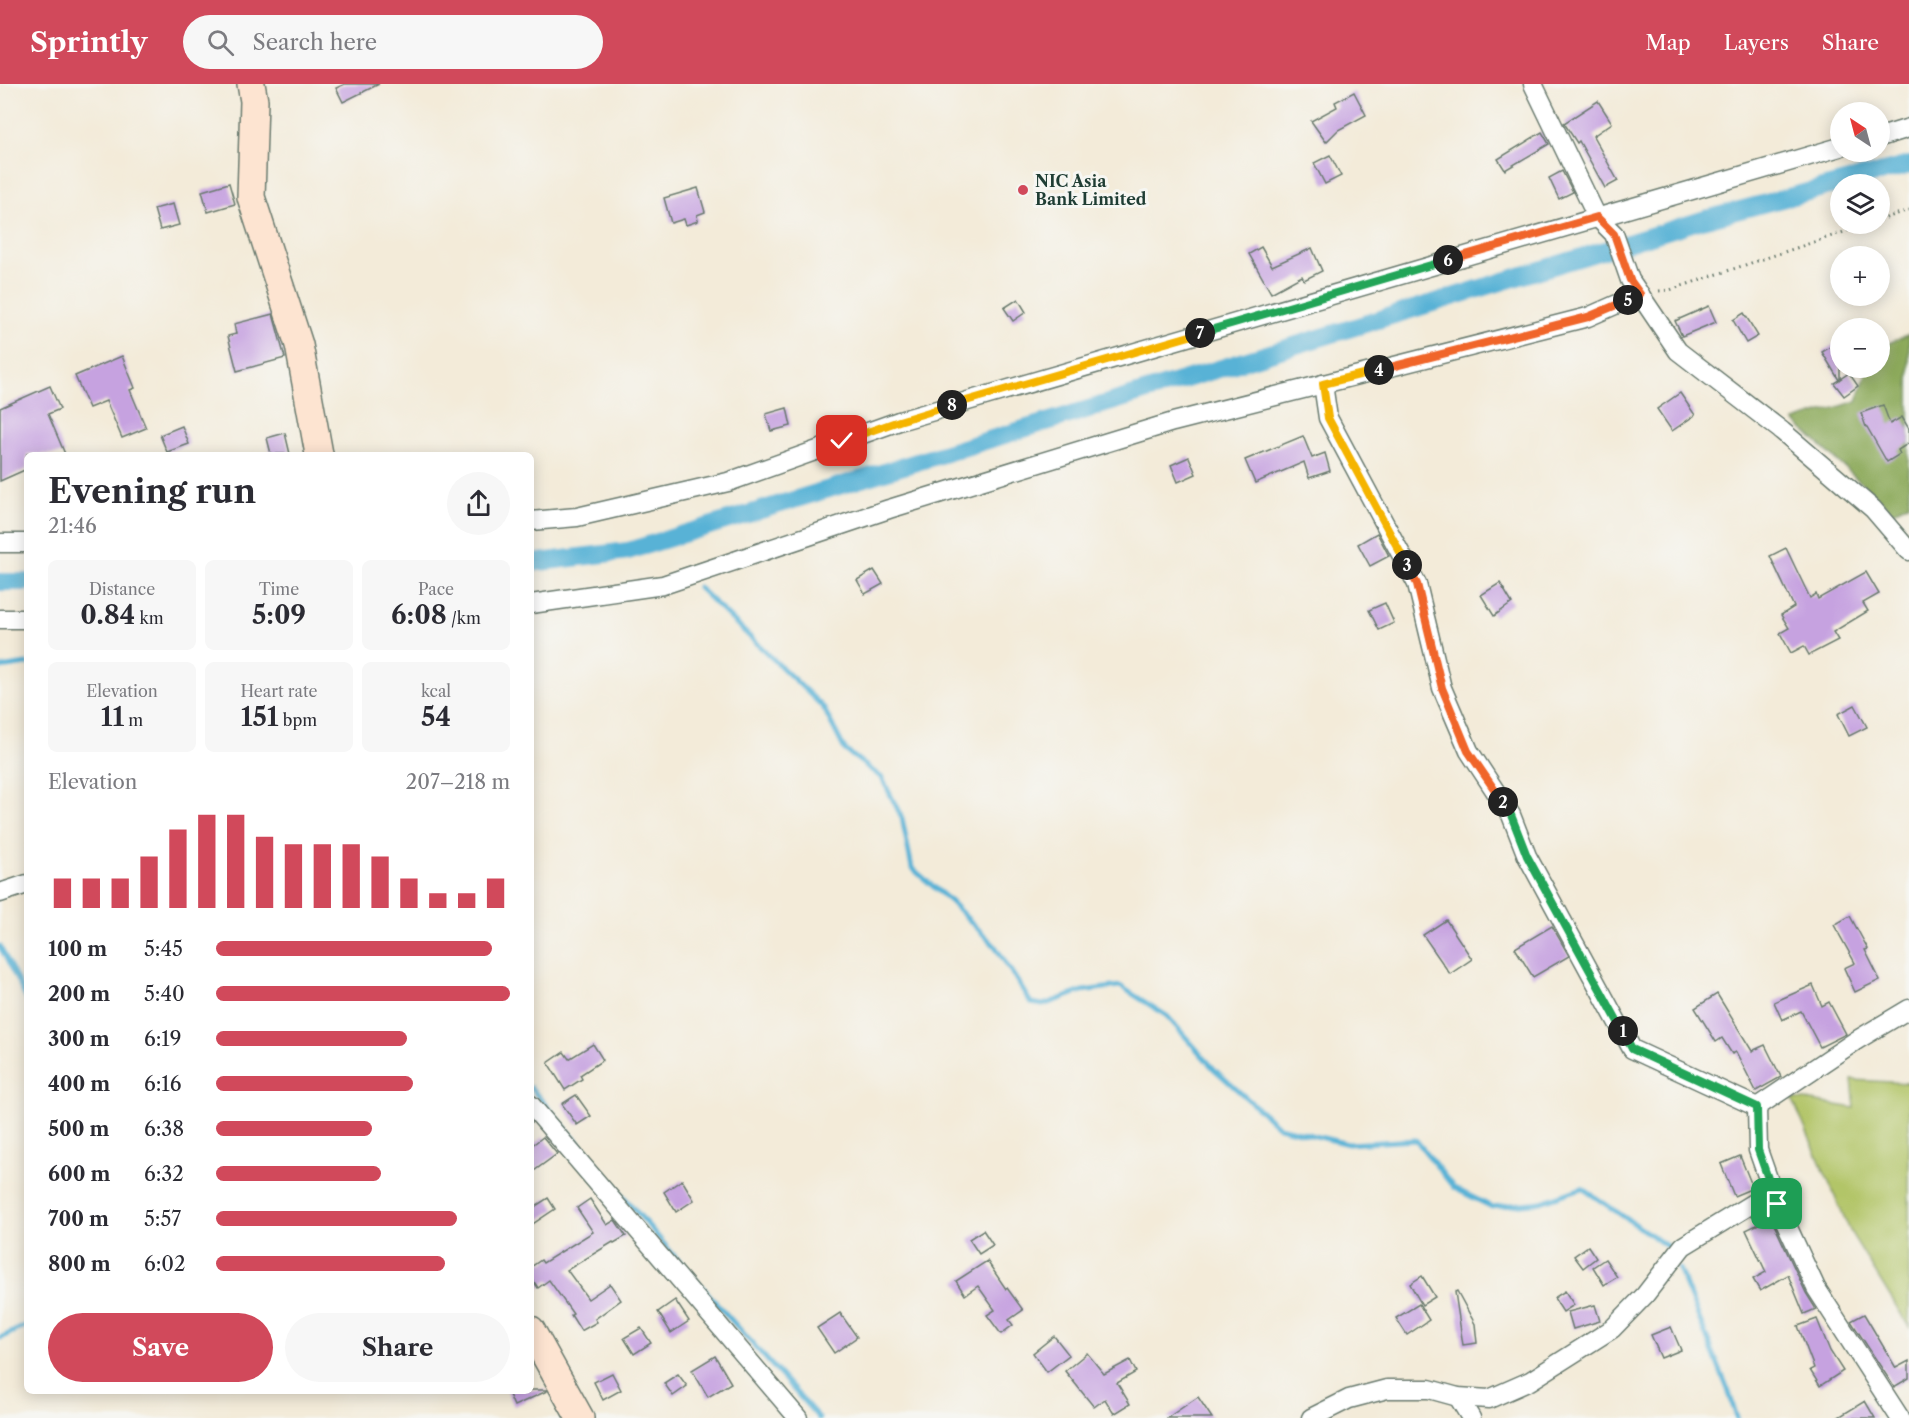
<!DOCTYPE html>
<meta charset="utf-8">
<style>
body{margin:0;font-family:"Libre Caslon Text",serif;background:#f7f7f7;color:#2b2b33;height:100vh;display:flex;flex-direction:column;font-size:22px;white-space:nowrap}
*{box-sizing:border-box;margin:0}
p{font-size:20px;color:#7c7c81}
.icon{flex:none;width:33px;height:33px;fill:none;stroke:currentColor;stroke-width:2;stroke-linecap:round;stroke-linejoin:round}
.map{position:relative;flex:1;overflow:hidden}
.details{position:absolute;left:24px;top:368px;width:510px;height:942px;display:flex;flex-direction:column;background:#fff;border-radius:9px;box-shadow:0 3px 15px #0003}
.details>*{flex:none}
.needle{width:39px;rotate:324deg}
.tools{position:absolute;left:1830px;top:18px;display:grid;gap:12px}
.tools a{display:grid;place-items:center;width:60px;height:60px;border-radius:50%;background:#fff;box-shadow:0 3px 15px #0003;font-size:30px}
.pin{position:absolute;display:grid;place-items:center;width:51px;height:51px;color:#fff;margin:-26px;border-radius:12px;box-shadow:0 3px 9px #0006}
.km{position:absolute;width:30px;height:30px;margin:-15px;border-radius:50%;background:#222;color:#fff;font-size:16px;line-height:30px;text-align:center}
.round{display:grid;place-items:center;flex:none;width:63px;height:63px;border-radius:32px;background:#f7f7f7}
.head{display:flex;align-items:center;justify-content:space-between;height:102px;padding:0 24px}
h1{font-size:33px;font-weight:800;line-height:45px}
.figures{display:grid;grid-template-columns:repeat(3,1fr);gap:9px;height:102px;padding:6px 24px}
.figures div{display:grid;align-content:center;border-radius:9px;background:#f7f7f7;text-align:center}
.figures b{font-size:26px;font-weight:800}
.figures small{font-size:16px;font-weight:400}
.figures p{font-size:16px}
.chart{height:168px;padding:12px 24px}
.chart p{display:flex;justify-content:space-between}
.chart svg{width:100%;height:108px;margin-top:6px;stroke:#d1495b;stroke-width:6}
.cta{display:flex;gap:12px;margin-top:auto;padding:12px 24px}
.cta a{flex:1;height:69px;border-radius:36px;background:#d1495b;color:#fff;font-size:24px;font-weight:800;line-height:69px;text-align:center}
.cta a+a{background:#f7f7f7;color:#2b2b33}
ul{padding:0 24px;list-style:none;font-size:20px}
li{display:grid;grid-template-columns:96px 72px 1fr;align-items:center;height:45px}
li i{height:15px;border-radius:8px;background:#d1495b}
header{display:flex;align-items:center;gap:36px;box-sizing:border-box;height:84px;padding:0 30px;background:#d1495b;color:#fff}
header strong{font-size:28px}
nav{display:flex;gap:33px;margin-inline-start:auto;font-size:21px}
.search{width:420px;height:54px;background:#f7f7f7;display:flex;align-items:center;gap:15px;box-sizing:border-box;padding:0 21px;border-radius:33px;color:#7c7c81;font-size:22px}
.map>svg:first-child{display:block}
</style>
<header>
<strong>Sprintly</strong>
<div class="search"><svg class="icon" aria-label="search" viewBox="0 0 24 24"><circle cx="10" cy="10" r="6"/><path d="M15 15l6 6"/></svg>Search here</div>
<nav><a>Map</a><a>Layers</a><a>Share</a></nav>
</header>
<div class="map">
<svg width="1909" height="1334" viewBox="0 0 1909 1334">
<rect width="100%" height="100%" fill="#f6f6f2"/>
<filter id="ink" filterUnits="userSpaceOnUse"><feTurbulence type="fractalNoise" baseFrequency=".0167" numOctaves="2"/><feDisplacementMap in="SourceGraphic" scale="12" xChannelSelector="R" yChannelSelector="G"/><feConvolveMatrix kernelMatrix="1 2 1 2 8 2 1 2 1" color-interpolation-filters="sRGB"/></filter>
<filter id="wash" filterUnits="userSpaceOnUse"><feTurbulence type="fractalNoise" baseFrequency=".008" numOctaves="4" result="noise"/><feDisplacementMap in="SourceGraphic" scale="24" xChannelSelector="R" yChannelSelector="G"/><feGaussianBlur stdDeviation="1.35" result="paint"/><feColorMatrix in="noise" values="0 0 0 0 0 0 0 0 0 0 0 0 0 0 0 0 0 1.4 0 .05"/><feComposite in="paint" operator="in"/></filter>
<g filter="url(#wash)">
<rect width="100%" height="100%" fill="#f3ebd9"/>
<polygon fill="#b2c568" stroke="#68814e" stroke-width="1.5" points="1852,996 1909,999 1909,1243 1851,1149 1792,1014 1855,1024"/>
<polygon fill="#8daa5c" stroke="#567448" stroke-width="1.5" points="1909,250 1909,419 1893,428 1794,337 1857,317 1868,284 1880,284 1880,263"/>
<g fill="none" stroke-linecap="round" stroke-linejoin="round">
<g stroke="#59b2d6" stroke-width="5">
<polyline points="698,503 823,623 845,666 882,694 902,734 912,784 950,817 995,862 1031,919 1043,921 1082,907 1120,902 1167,932 1215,986 1279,1043 1348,1060 1416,1056 1454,1104 1492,1123 1541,1118 1582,1104 1671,1165"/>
<polyline points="0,584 27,580"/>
<polyline points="0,862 27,916"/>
<polyline points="531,1004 677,1175 819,1334"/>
<polyline points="1679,1185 1729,1308 1737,1334"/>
<polyline points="0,1254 27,1241"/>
</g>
<g stroke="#59b2d6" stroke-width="18">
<polyline points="531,479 628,467 1702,136 1909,81"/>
<polyline points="0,498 27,498"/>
</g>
</g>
<g id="blocks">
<g fill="#c6a2e0">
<polygon points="345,0 379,0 343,18 336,4"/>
<polygon points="1354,8 1366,31 1338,46 1326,58 1311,37 1337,23 1335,18"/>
<polygon points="1598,17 1612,39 1593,52 1618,97 1605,104 1579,57 1577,59 1564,39"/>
<polygon points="1542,48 1549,60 1505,86 1498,75"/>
<polygon points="1330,71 1341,92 1325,100 1314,79"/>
<polygon points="1562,87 1573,108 1559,115 1549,94"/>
<polygon points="229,99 235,120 208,128 202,107"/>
<polygon points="698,104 705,128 697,131 698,137 686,141 684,135 671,139 664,114"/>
<polygon points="173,120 179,141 160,146 154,125"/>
<polygon points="1261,163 1272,182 1312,164 1322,187 1304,196 1302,192 1271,209 1249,170"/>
<polygon points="1018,215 1026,228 1013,237 1004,224"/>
<polygon points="1709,222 1716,238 1682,252 1675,237"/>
<polygon points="1744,229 1758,252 1746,259 1733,236"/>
<polygon points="273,230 285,274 237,287 228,252 236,250 234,240"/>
<polygon points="1840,257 1840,295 1849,289 1858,302 1844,312 1834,299 1839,296 1822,268"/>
<polygon points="122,272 135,304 130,306 146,344 122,354 106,317 89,324 75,292"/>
<polygon points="50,302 60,325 48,330 65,370 27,370 27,385 0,397 0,324"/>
<polygon points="1680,309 1695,331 1672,347 1657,325"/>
<polygon points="1883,321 1890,340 1902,333 1909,345 1909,359 1898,366 1900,370 1887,378 1867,343 1866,343 1861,329"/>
<polygon points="787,324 791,342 771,347 766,330"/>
<polygon points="182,342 189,360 167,368 160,351"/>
<polygon points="285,349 290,370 271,370 267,354"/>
<polygon points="1303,352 1312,374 1325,369 1330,387 1309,394 1304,378 1255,399 1245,376"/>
<polygon points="1189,373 1196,390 1178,398 1171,381"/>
<polygon points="1377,449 1389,472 1370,482 1358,460"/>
<polygon points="1786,464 1810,514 1816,510 1818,515 1866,488 1879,510 1863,519 1868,527 1833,548 1838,556 1809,571 1804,562 1791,569 1780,549 1789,544 1781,531 1794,523 1770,472"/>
<polygon points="874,486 883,500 865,510 857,496"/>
<polygon points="1500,499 1512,519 1494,532 1481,511"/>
<polygon points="1385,519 1394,539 1379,546 1369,526"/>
<polygon points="1855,621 1867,643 1849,652 1838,630"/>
<polygon points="1850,832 1868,865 1865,866 1880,896 1855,908 1844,884 1855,879 1834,841"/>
<polygon points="1446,836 1472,875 1450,890 1423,851"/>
<polygon points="1552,842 1569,872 1533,893 1515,864"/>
<polygon points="1813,901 1822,922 1829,918 1846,950 1820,963 1801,927 1782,936 1774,918"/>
<polygon points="1717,910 1752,967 1765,961 1781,993 1756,1007 1736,968 1732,970 1722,954 1716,958 1695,924"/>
<polygon points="593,960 603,976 580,991 582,995 565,1006 548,979 564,968 569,975"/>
<polygon points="576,1011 591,1032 577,1041 562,1020"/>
<polygon points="543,1053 557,1070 531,1089 531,1062"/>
<polygon points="1740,1072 1753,1104 1734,1112 1721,1080"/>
<polygon points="682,1096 694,1116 676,1128 664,1108"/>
<polygon points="548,1114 555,1125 531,1141 531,1125"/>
<polygon points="590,1115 607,1141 615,1136 626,1152 614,1159 613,1158 567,1186 588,1215 610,1200 621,1216 595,1235 597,1238 581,1247 571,1231 573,1230 549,1196 538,1204 531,1193 531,1183 541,1176 543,1179 593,1148 577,1124"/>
<polygon points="1771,1134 1806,1209 1816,1225 1804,1230 1788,1191 1760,1207 1753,1195 1766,1188 1746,1146"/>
<polygon points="983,1146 993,1161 979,1170 969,1155"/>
<polygon points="1588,1162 1596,1174 1583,1184 1574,1172"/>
<polygon points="1605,1175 1617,1193 1604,1201 1593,1183"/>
<polygon points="987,1177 1006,1205 1007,1204 1023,1226 1009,1236 1013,1241 1001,1250 987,1231 995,1226 978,1202 965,1211 956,1197"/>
<polygon points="1422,1192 1435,1213 1422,1221 1410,1200"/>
<polygon points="1457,1207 1475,1240 1477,1259 1463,1261 1455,1208"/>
<polygon points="1565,1207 1574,1221 1563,1228 1554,1214"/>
<polygon points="675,1216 689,1237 671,1249 658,1228"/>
<polygon points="1419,1220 1429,1236 1407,1251 1396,1234"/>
<polygon points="1595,1221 1600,1237 1573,1245 1568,1228"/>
<polygon points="840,1229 857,1253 834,1269 817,1244"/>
<polygon points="1864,1230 1896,1284 1909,1277 1909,1294 1894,1303 1851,1237"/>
<polygon points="1817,1235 1830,1267 1843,1287 1820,1302 1810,1286 1814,1284 1798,1242"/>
<polygon points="1671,1243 1681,1266 1661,1274 1651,1251"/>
<polygon points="641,1244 651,1259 634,1270 624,1254"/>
<polygon points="1054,1252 1069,1271 1047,1288 1033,1269"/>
<polygon points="1087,1269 1104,1290 1130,1276 1136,1288 1117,1299 1130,1320 1114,1330 1105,1315 1094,1323 1065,1287"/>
<polygon points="715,1272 731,1299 708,1313 692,1286"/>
<polygon points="612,1289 621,1306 603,1316 594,1298"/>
<polygon points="678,1290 687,1302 673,1312 664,1299"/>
<polygon points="507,1306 547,1306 547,1307 514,1322"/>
<polygon points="1198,1313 1212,1334 1167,1334"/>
<polygon points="1865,1317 1875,1334 1837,1334"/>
</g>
</g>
</g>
<g filter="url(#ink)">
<use href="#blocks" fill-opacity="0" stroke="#697a6e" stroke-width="1.5"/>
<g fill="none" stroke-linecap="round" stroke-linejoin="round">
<defs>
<g id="street">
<polyline points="1533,0 1597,133 1614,150 1630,196 1678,267 1782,347 1873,425 1909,467"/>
<polyline points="1880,53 1909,44"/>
<polyline points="1323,300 1328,334 1417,500 1442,604 1469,667 1511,731 1527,772 1632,965 1757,1023"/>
<polyline points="531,437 577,433 728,398 899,337 1840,63"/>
<polyline points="0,459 27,459"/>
<polyline points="531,520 663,501 889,425 1173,338 1588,233 1640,210"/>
<polyline points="0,535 27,535"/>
<polyline points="0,809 27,800"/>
<polyline points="531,1021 798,1334"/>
<polyline points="1458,1313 1471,1334"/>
<polyline points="1311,1334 1349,1315 1387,1305 1429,1305 1458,1313 1489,1315 1530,1297 1612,1245 1645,1211 1683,1162 1773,1107"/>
<polyline points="1900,1334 1816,1204 1777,1120 1758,1066 1757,1023 1857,956 1909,925"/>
</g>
<g id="secondary">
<polyline points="251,0 254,17 251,113 299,261 319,370"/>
<polyline points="531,1246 580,1334"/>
</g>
</defs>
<use href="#street" stroke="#697a6e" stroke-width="21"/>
<use href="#secondary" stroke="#697a6e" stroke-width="30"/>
<g stroke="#697a6e" stroke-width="3" stroke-dasharray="1.5 4.5" stroke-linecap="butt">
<polyline points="1880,136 1909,126"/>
<polyline points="1659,207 1670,206 1868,140"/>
</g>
<use href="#street" stroke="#fff" stroke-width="18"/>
<use href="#secondary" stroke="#fde4d1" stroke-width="27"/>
</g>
</g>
<g fill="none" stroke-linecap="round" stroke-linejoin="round" filter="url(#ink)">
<defs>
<polyline id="split-1" points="1623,947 1632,965 1757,1023 1758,1066 1777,1120"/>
<polyline id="split-2" points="1503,718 1511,731 1527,772 1623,947"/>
<polyline id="split-3" points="1407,481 1417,500 1442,604 1468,667 1503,718"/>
<polyline id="split-4" points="1379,286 1323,300 1328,334 1407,481"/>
<polyline id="split-5" points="1379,286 1588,233 1628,216"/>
<polyline id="split-6" points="1448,176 1597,133 1614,150 1630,196 1640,210 1628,216"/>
<polyline id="split-7" points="1200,249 1448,176"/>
<polyline id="split-8" points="952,321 1200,249"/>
<polyline id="split-9" points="842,357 899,337 952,321"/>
</defs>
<use href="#split-1" stroke="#fff" stroke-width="12"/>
<use href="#split-2" stroke="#fff" stroke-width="12"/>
<use href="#split-3" stroke="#fff" stroke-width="12"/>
<use href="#split-4" stroke="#fff" stroke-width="12"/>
<use href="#split-5" stroke="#fff" stroke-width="12"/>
<use href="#split-6" stroke="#fff" stroke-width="12"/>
<use href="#split-7" stroke="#fff" stroke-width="12"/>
<use href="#split-8" stroke="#fff" stroke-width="12"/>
<use href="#split-9" stroke="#fff" stroke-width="12"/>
<use href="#split-1" stroke="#22a559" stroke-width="8"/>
<use href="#split-2" stroke="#22a559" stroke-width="8"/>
<use href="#split-3" stroke="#f0652b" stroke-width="8"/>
<use href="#split-4" stroke="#f5b400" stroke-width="8"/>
<use href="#split-5" stroke="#f0652b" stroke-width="8"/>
<use href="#split-6" stroke="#f0652b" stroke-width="8"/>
<use href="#split-7" stroke="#22a559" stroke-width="8"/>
<use href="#split-8" stroke="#f5b400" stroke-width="8"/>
<use href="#split-9" stroke="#f5b400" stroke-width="8"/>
</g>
<circle fill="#d1495b" stroke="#f6f6f2" stroke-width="2" cx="1023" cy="106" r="6"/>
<g text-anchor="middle" stroke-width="6" stroke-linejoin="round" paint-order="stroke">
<g font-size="16" font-weight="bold" fill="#1f3d34" stroke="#f6f6f2" text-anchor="start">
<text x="1035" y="103">NIC Asia<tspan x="1035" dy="18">Bank Limited</tspan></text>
</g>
</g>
</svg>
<div class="tools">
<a><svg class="needle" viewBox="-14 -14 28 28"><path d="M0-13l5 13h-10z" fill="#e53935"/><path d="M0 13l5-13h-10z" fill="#7c7c81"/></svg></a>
<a><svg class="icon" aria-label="layers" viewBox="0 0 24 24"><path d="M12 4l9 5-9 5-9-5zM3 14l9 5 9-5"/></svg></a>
<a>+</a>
<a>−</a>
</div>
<div class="pin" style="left:1777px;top:1120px;background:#1e9e55"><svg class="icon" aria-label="arrive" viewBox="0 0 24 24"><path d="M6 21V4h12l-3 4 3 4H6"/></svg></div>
<div class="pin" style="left:842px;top:357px;background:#d93025"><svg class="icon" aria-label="check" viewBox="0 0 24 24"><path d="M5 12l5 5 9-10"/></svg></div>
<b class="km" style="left:1623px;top:947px">1</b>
<b class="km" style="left:1503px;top:718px">2</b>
<b class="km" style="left:1407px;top:481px">3</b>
<b class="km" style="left:1379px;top:286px">4</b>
<b class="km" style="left:1628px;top:216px">5</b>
<b class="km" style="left:1448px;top:176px">6</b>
<b class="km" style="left:1200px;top:249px">7</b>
<b class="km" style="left:952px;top:321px">8</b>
<section class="details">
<div class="head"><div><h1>Evening run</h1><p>21:46</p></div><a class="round"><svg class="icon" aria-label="share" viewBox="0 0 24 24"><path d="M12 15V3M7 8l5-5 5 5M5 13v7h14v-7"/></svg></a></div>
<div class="figures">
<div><p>Distance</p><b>0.84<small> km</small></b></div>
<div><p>Time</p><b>5:09</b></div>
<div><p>Pace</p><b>6:08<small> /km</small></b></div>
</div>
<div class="figures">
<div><p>Elevation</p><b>11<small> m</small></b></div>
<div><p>Heart rate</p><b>151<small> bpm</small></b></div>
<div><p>kcal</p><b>54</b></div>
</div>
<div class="chart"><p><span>Elevation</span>207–218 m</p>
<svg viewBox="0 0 160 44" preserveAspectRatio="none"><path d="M5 44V32M15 44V32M25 44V32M35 44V23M45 44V12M55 44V6M65 44V6M75 44V15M85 44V18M95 44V18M105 44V18M115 44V23M125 44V32M135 44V38M145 44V38M155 44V32"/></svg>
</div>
<ul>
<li><b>100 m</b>5:45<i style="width:94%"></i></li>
<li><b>200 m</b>5:40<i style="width:100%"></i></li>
<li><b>300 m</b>6:19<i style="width:65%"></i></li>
<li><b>400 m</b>6:16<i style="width:67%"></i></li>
<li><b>500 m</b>6:38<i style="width:53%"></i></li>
<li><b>600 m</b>6:32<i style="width:56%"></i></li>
<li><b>700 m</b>5:57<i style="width:82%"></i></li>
<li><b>800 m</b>6:02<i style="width:78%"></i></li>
</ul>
<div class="cta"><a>Save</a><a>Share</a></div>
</section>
</div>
